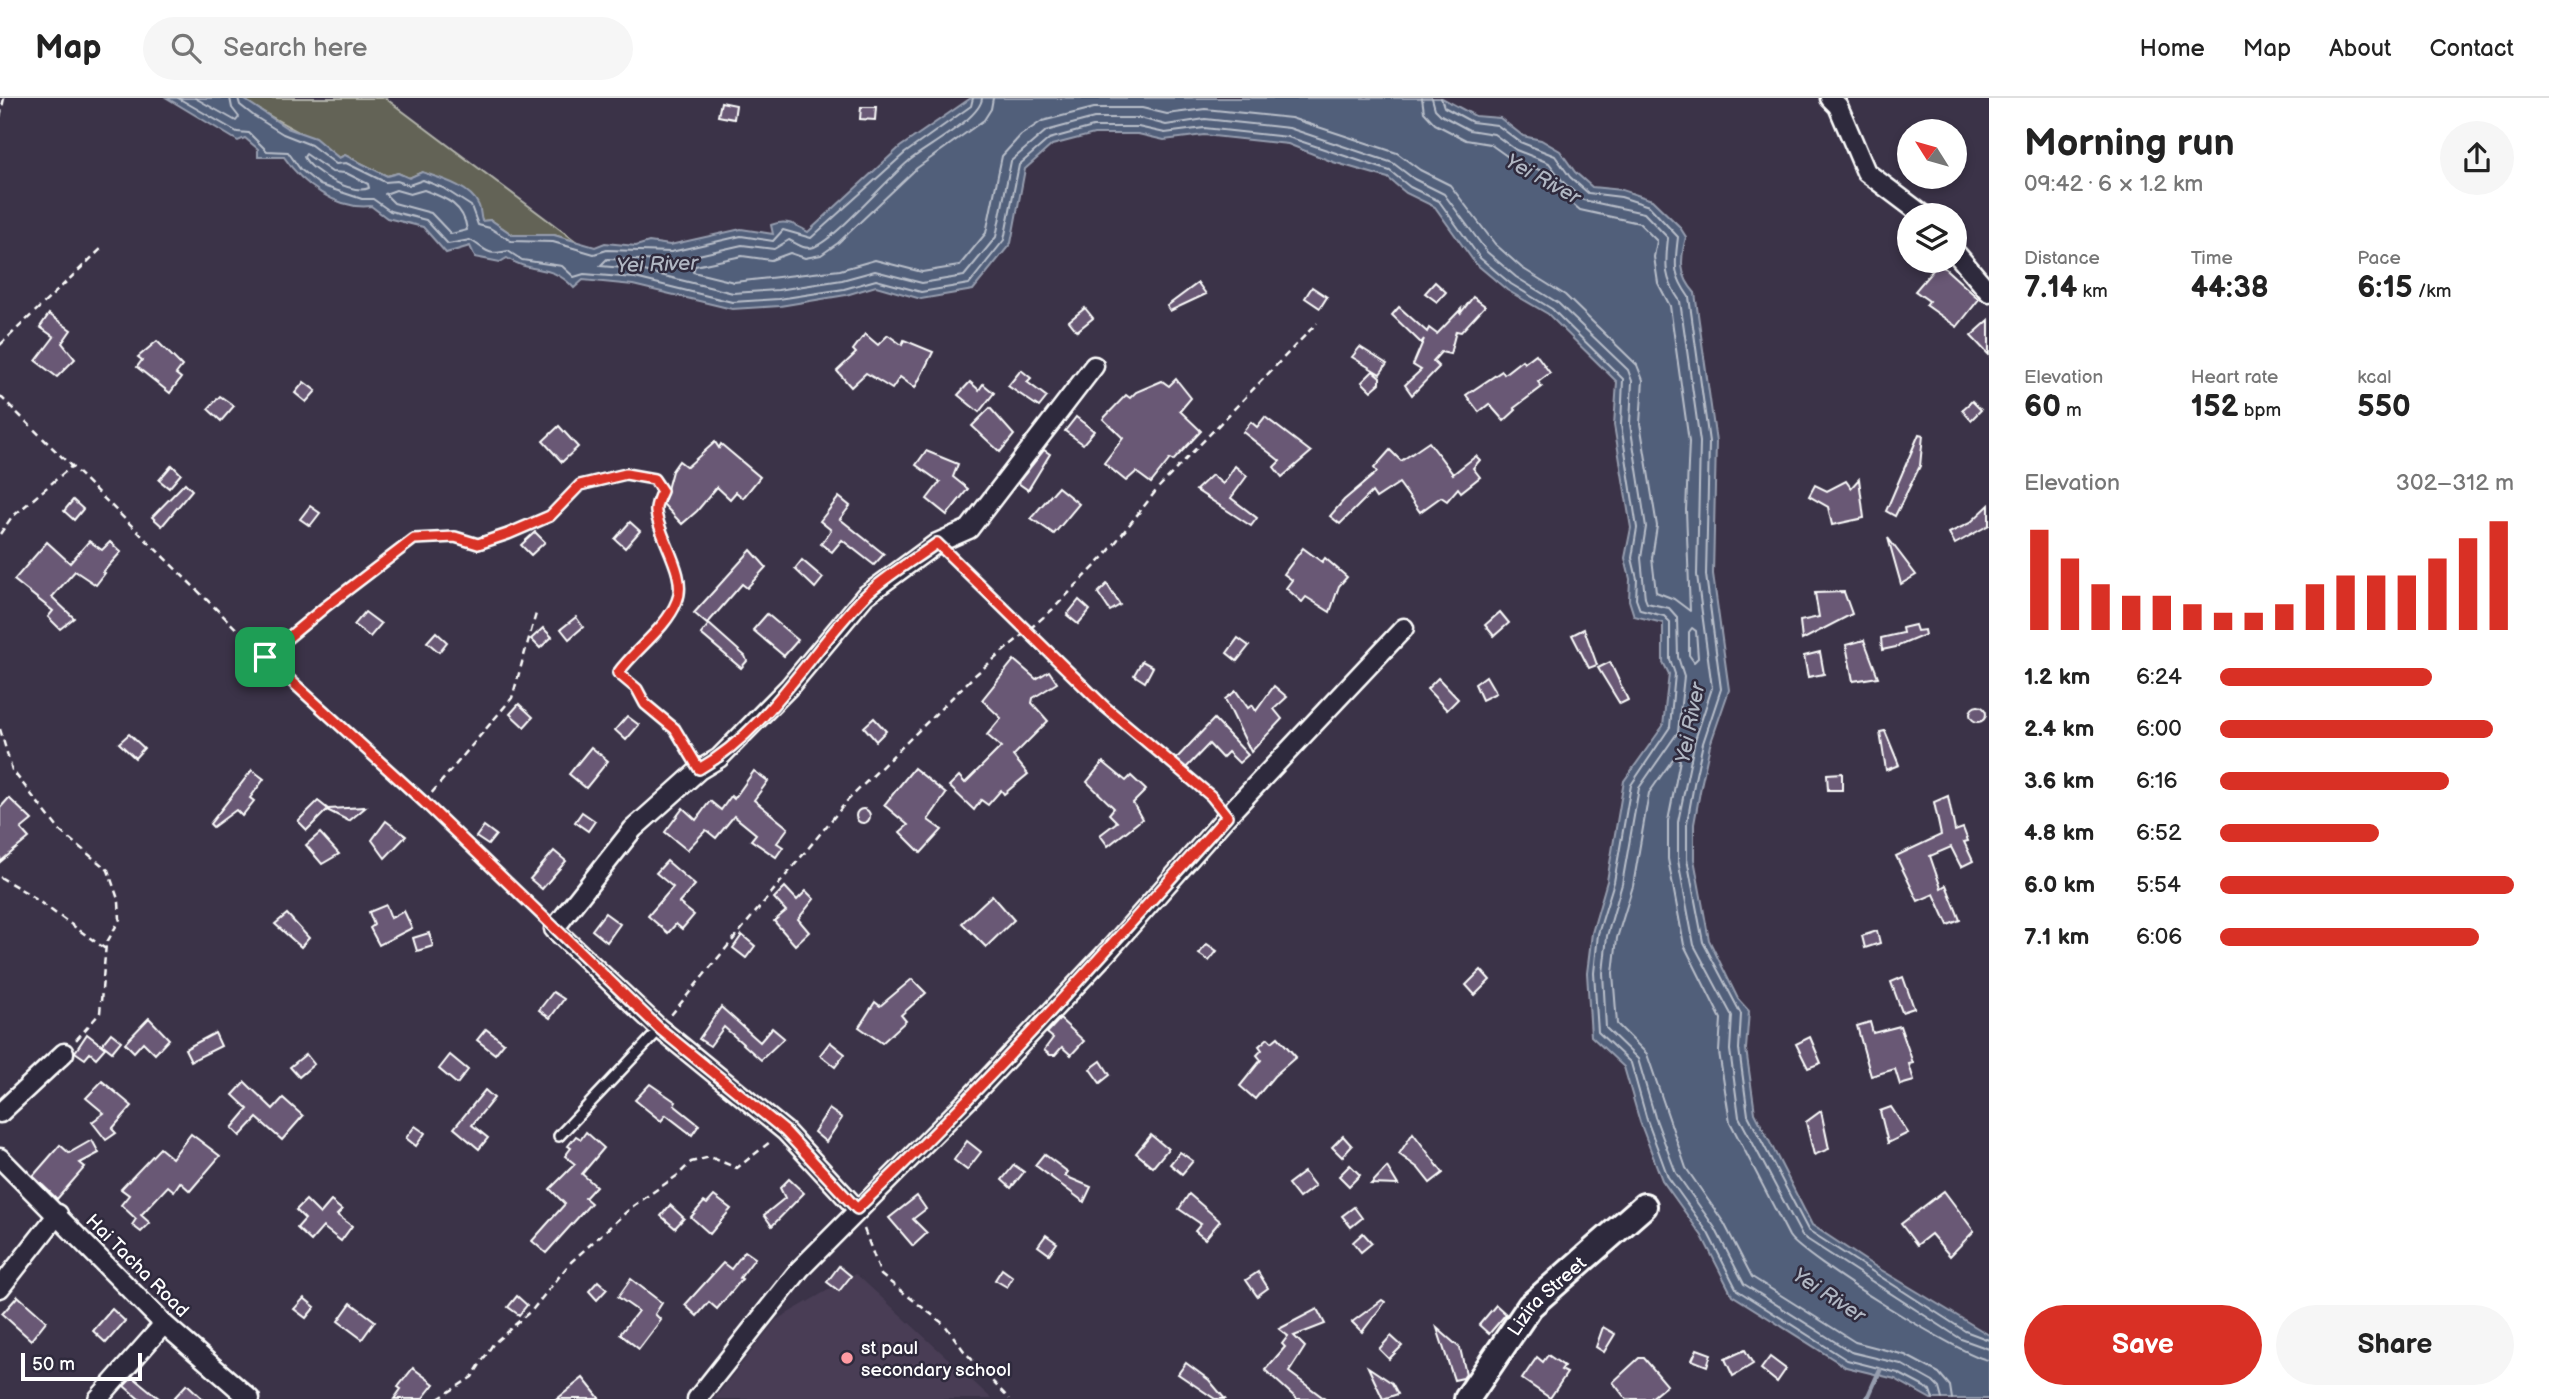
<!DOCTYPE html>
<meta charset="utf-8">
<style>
body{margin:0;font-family:"Balsamiq Sans",sans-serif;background:#f6f6f6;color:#222;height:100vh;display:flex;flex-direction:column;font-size:26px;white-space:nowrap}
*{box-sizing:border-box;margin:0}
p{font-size:23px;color:#767676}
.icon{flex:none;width:38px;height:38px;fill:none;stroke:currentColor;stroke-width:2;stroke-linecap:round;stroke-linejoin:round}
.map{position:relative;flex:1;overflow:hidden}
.side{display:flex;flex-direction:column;background:#fff;width:560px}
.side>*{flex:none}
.needle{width:46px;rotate:307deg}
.buttons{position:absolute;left:1897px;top:21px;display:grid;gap:14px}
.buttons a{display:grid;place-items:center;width:70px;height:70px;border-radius:50%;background:#fff;box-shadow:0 4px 10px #0003;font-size:35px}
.scale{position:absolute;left:21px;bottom:18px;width:121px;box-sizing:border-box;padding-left:7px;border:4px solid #fff;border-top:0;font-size:19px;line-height:24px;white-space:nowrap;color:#fff;-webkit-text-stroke:5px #2f2a3d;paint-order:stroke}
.pin{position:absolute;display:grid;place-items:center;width:60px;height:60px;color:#fff;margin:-30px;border-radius:14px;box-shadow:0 4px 10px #0006}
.round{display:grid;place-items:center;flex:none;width:74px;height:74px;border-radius:37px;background:#f6f6f6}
.summary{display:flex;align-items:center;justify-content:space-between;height:119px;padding:0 35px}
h1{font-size:38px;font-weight:800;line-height:52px}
.stats{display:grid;grid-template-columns:repeat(3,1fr);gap:10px;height:119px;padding:7px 35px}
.stats div{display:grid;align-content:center}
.stats b{font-size:30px;font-weight:800}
.stats small{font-size:19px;font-weight:400}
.stats p{font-size:19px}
.chart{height:196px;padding:14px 35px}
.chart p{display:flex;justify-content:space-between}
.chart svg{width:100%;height:126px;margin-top:7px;stroke:#d93025;stroke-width:6}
.action{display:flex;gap:14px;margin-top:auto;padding:14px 35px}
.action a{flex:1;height:80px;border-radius:42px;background:#d93025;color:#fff;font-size:28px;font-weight:800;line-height:80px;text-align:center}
.action a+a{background:#f6f6f6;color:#222}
ul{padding:0 35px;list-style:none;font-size:23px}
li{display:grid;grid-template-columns:112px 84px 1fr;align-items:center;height:52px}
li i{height:18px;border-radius:9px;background:#d93025}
header{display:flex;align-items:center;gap:42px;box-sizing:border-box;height:98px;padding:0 35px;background:#fff;border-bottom:2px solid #e0e0e0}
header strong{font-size:33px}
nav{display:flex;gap:38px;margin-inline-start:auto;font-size:24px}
.search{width:490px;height:63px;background:#f6f6f6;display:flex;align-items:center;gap:18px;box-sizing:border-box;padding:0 24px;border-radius:38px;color:#767676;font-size:26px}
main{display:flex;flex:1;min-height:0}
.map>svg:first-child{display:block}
</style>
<header>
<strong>Map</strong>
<div class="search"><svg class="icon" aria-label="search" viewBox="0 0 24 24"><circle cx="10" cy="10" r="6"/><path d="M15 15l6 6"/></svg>Search here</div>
<nav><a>Home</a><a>Map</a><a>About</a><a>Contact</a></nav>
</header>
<main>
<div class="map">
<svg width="1989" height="1301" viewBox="0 0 1989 1301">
<rect width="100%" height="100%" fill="#3b3348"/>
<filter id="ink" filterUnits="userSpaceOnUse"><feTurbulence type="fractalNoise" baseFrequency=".0143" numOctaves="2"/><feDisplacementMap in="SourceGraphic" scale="14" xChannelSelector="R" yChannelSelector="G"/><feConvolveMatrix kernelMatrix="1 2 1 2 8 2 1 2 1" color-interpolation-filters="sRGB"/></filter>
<g filter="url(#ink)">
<polygon fill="#493e55" points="856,1176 992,1301 714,1301 776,1222"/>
<path fill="#636456" stroke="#b1b2aa" stroke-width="2" d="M 242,0 L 385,0 L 577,144 L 554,137 L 513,137 L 491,122 L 482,123 C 468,91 454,86 422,74 L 409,80 L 398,75 L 387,78 L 345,57 L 339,60 C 309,36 273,23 242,0 Z"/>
<path fill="#515e7a" stroke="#979eaf" stroke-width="2" d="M 167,0 L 242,0 L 287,30 L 315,40 L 339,60 L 345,57 L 387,78 L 398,75 L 409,80 L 422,74 C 439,80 470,88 478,106 C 481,111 480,117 482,123 L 491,122 L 513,137 L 554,137 L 595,149 L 605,145 L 636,148 L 649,144 L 670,147 L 741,131 L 773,136 L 771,127 C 786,121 796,127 808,134 L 900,49 L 971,0 L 1442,0 L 1475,18 L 1500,20 L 1523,38 L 1541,42 L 1560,53 L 1575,74 L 1592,89 L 1622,92 L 1652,102 L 1679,128 L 1686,139 C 1680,162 1679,177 1695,195 L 1716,344 L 1713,476 L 1729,592 L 1710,647 L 1701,688 L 1694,726 L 1694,761 L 1709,842 L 1738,901 L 1749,913 L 1746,951 L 1755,1015 L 1812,1127 L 1868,1164 L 1989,1237 L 1989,1301 L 1931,1301 L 1895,1281 L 1846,1269 L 1732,1197 L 1702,1138 L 1662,1082 L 1640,1024 L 1624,969 L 1591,938 L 1587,875 L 1592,835 L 1607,783 L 1624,683 L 1663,628 L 1669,576 L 1663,564 L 1663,525 L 1634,518 L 1629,502 L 1630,481 L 1625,460 L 1631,430 L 1614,327 L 1617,284 L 1548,216 L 1507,192 L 1475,165 L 1435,109 L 1406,95 L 1388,80 L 1333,64 L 1288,46 L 1204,37 L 1164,42 L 1138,36 L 1094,36 L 1052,47 L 1025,71 L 1011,145 L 973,192 L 921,201 L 876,188 L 846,197 L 780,208 L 732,211 L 633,187 L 583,182 L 574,190 C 550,164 533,177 507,160 L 500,164 L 475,159 L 470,148 L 446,155 L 423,129 L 387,120 L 371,108 C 337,112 302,86 284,59 L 258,59 L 258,51 L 245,40 L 238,43 Z"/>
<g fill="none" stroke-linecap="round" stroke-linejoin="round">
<g stroke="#b9bfca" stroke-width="2">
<path d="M 178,0 L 237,34 L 249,35 L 267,53 L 288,54 L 300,71 L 320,87 L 362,101 L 373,101 L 390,113 L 426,122 L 448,146 L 470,142 C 488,152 485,158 508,153 L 522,162 L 562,168 L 574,179 L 584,176 L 635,180 L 732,204 L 779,201 L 844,191 L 876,182 L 921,194 L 969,186 L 1004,142 L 1019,67 L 1049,41 L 1093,29 L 1138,29 L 1165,35 L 1204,30 L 1288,39 L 1390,73 L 1410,89 L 1439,103 L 1480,160 L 1511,186 L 1552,211 L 1623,281 L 1621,327 L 1637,430 L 1632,460 L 1637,481 L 1636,501 L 1640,512 L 1664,518 L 1670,524 L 1670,561 L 1675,576 L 1670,629 L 1631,687 L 1614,784 L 1598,836 L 1594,875 L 1598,934 L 1631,965 L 1647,1022 L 1668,1079 L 1708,1135 L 1737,1192 L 1847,1262 L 1898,1275 L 1930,1292 L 1933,1301"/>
<polyline points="195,0 236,23 239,19 232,10 230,0"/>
<polyline points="238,0 240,7 254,18 283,36 311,47 336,66 346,65 385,84 397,83 409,87 423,82 443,90 471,108 478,127 490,130 511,143 553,144 594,156 607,152 671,154 741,138 773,143 783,132 811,140 905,55 971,8 973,0"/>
<path d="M 982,0 C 981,20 927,48 910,62 C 888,80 836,141 814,149 C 804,152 797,146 789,142 L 774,151 L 742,147 L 672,163 L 607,161 L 600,168 L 636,171 L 733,195 L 778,192 L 842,182 L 875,173 L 922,185 L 964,178 L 996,139 L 1011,63 L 1046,33 L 1094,20 L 1140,20 L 1166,27 L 1205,21 L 1289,30 L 1393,65 L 1414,81 L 1444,96 L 1487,154 L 1516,179 L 1558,205 L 1628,272 L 1632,283 L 1630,326 L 1646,429 L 1641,460 L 1645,500 L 1647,505 L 1669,510 L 1677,519 L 1678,559 L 1684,578 L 1678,634 L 1639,690 L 1622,786 L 1607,838 L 1603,875 L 1606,930 L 1638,961 L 1655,1019 L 1676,1075 L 1715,1130 L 1744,1186 L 1851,1254 L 1901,1266 L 1933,1284 L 1939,1290 L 1942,1301"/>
<polyline points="993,0 991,11 984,22 917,70 838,145 821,157 805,160 790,155 771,162 742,158 695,168 693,174 734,184 840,172 875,162 922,174 959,168 986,135 1002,58 1021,37 1042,23 1094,10 1142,10 1167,16 1205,11 1291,20 1397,55 1420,72 1450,87 1495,146 1522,170 1565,197 1637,267 1643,282 1640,325 1657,428 1652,460 1656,494 1674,501 1690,513 1686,412 1689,344 1670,208 1658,185 1654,159 1657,143 1639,125 1580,112 1556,92 1542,73 1511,61 1490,46 1466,42 1435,26 1424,14 1422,0"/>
<path d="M 1432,0 L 1435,11 L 1441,17 L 1469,32 L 1494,36 L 1516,52 L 1549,65 L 1564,85 L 1583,102 L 1644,115 L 1668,140 C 1665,168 1664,180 1680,203 L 1700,344 L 1697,477 L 1712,590 L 1695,642 L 1686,685 L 1678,724 L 1678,762 L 1694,847 L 1732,918 L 1730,952 L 1739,1019 L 1802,1138 L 1961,1241 L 1989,1251"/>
<path d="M 1441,0 L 1444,9 L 1472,24 L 1497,27 L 1520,44 L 1555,58 L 1570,79 L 1588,95 L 1621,99 L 1649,108 L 1678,139 C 1675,167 1672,175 1689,199 L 1709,344 L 1706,477 L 1721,591 L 1703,645 L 1694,686 L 1687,725 L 1687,761 L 1703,844 L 1741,916 L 1739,951 L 1748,1017 L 1808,1132 L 1965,1233 L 1989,1242"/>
<path d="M 306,56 L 332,74 L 346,75 L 368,86 L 369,90 C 353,97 312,75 304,59 Z"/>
<path d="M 396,92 L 410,96 L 424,92 C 446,100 464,107 467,132 L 451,136 L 431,115 L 394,105 L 385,96 Z"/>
<polygon points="1692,530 1696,533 1698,560 1694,564 1689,557 1689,534"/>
<path d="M 1952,1301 L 1950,1288 L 1939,1275 L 1905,1257 L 1855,1244 L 1752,1179 L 1724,1125 L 1686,1070 L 1647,956 L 1617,926 L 1613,875 L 1617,840 L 1633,788 L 1649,695 L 1675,658 L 1680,662 L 1668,723 L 1668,761 L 1684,847 L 1721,921 L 1719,954 L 1730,1024 L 1789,1138 C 1802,1159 1966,1261 1989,1262"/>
</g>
<polyline stroke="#979eaf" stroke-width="5" points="1867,1301 1880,1272"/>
</g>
<g fill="#695974" stroke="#fff" stroke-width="2">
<polygon points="721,4 736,7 734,21 718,18"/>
<polygon points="861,9 876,9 875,22 860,21"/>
<polygon points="1939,165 1979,201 1957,229 1926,207 1929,203 1915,193"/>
<polygon points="1435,184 1446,194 1437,204 1425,195"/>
<polygon points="1198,185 1206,196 1170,213 1167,208"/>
<polygon points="1312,189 1327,199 1320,210 1305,200"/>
<polygon points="1473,199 1485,208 1461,234 1456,233 1450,256 1441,254 1433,263 1439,269 1412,297 1405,287 1421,272 1413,267 1424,241 1421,245 1392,217 1399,209 1427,234 1429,230 1437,236 1461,211 1460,216"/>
<polygon points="1085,210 1093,220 1077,233 1069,223"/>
<polygon points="49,216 71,232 62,245 75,261 57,279 36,263 54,239 40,229"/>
<polygon points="1989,222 1989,257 1971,238"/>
<polygon points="865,236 878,247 888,237 902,247 904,242 933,254 915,290 900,279 892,291 866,275 851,289 837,273 856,255 853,252"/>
<polygon points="157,243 182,268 176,276 181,280 170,295 137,269 142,262 138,259"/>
<polygon points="1360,249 1387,266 1380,276 1352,259"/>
<polygon points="1536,256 1550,275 1538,284 1542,289 1514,310 1516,312 1504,323 1489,306 1479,314 1466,297 1502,273 1504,276 1522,262 1524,265"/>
<polygon points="1021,272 1031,280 1027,284 1047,299 1039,309 1008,288"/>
<polygon points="1373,273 1380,279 1380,285 1371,293 1362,284"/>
<polygon points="1176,281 1191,300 1180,313 1201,333 1173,363 1170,361 1151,385 1136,374 1126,383 1104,365 1123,340 1103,321 1126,297 1130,300 1136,294 1162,283 1169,288"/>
<polygon points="304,284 316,293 306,304 295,295"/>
<polygon points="970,284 979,292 983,286 994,295 979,314 958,297"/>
<polygon points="220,298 234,308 221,323 208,311"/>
<polygon points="1972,303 1981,312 1971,322 1962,312"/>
<polygon points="990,310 1014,337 1000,354 972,328"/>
<polygon points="1076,319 1094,333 1083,346 1065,333"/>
<polygon points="1265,319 1311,354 1282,379 1274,369 1280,363 1243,334 1251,324 1257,329"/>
<polygon points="559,328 578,349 562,364 543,343"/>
<polygon points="1919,336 1923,337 1920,368 1895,418 1886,413"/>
<polygon points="715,344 719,350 721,346 760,379 743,400 736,394 730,401 717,389 697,413 682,426 663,406 672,373 679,363 687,369"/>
<polygon points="1429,344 1453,376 1476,358 1480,362 1473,370 1480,379 1461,394 1458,390 1447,403 1441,399 1420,414 1399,385 1376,400 1372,394 1340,426 1330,418 1344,402 1377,374 1374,370 1390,352 1401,363"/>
<polygon points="1044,352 1050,356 1028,392 1018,385"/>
<polygon points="926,353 958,366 953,379 968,391 947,417 927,401 940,384 916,367"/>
<polygon points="172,367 181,376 169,390 159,382"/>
<polygon points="1235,368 1247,378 1231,400 1257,420 1251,428 1196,392 1212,377 1223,386"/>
<polygon points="1859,381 1864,420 1832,427 1828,409 1809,398 1815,387 1827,393 1846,383 1851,390"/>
<polygon points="185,385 192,392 162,428 152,419"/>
<polygon points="1058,389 1079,406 1054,436 1031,420"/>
<polygon points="839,399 850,408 840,421 884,456 874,467 842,442 832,454 821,446 831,432 820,423"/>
<polygon points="73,402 83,411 74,422 64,413"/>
<polygon points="1989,407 1989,427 1955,446 1949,435 1970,425"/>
<polygon points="310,408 320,415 310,428 300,421"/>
<polygon points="630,424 640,433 625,450 615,441"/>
<polygon points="535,434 545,444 531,457 521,447"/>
<polygon points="1888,440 1916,477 1901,486"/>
<polygon points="89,443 102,452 110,444 121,454 103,474 105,475 96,487 75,473 52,499 74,520 60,531 48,519 53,513 14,482 47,444 70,465"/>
<polygon points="1303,450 1322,464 1325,460 1347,479 1339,488 1330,514 1306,499 1302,504 1286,490 1292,482 1284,476"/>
<polygon points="751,452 766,469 747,490 742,486 707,526 694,515"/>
<polygon points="802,462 823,480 815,490 795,471"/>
<polygon points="1107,486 1120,507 1110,513 1098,495"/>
<polygon points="1844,494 1852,516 1802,542 1800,523 1819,519 1815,495"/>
<polygon points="1079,502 1090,512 1078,526 1067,517"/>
<polygon points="365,514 381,526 370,539 354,527"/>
<polygon points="1500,514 1509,525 1494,538 1485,527"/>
<polygon points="767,516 798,542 784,558 753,532"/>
<polygon points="576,519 583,529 569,541 561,531"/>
<polygon points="709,526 745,558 747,563 741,570 701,536"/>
<polygon points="1915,527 1917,533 1924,532 1925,537 1896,549 1882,552 1881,540 1903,535 1902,530"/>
<polygon points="543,530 552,539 540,550 531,541"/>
<polygon points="1584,531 1597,567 1589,570 1572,537"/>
<polygon points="436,534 447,544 439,554 427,544"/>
<polygon points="1238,540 1249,548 1237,563 1227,555"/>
<polygon points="1864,542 1878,579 1853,583 1846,547"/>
<polygon points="1820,554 1824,576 1808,579 1804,558"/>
<polygon points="1014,562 1036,581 1049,573 1057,585 1033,600 1032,605 1048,623 1013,658 1028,676 1004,696 1001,692 988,707 981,702 974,712 949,688 959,678 965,685 1001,649 987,637 1001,620 982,602"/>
<polygon points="1142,563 1153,569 1145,584 1134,577"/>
<polygon points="1610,564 1628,602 1620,606 1598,570"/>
<polygon points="1486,578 1496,595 1482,602 1475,586"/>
<polygon points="1438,580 1458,601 1447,612 1427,591"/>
<polygon points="1274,588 1287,599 1274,611 1282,621 1251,654 1225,601 1236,593 1248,610 1252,607 1256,613"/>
<polygon points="519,606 533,619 524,629 510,616"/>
<circle cx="1978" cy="616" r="8"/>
<polygon points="627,618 639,627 626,642 615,632"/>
<polygon points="874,620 886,633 876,643 864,629"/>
<polygon points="1214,621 1248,657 1239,665 1228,654 1222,660 1209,646 1184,672 1174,663"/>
<polygon points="1885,633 1899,667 1886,672 1880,634"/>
<polygon points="129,636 144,650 135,660 119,645"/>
<polygon points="591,649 608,663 586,690 569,676"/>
<polygon points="1103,664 1126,683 1131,678 1146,692 1133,705 1142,721 1108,748 1100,737 1117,724 1109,716 1114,710 1087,684"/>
<polygon points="914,670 946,696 928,722 942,732 921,755 900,734 908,727 884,707"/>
<polygon points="252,672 264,681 250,700 254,703 242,718 236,712 213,729 210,726"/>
<polygon points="754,673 768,683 754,702 788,730 777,745 783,749 776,759 751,742 756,736 734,718 716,740 706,732 687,752 665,734 683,710 696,722 710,703 721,712 731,698 734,701"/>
<polygon points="1842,675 1842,692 1828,692 1827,676"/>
<polygon points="1948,698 1955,733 1963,730 1968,743 1964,744 1973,763 1961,769 1951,749 1930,758 1941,790 1946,787 1960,822 1948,827 1934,796 1918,803 1896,758 1941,737 1934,704"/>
<polygon points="9,700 32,722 21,731 29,740 0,764 0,710"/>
<polygon points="318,703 328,711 366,709 349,723 327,712 307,732 298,723"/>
<circle cx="863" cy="718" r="7"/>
<polygon points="582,714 595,723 588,733 575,724"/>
<polygon points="386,723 406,738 385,760 372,742"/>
<polygon points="484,728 496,737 488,747 476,739"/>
<polygon points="320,735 339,756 322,766 306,747"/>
<polygon points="554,753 566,763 542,791 530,781"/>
<polygon points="667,763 695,787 679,805 694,817 682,831 676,826 668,835 648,818 673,789 656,775"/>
<polygon points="785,789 797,802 806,793 814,801 798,821 809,834 795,847 774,823 786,813 774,800"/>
<polygon points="992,797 1014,822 986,849 962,825"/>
<polygon points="386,807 391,820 404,813 412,830 379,847 370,830 374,827 369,814"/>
<polygon points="605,815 620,826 607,844 592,832"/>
<polygon points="287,816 309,840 301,849 275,826"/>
<polygon points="1877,833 1880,845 1865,850 1862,838"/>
<polygon points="429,835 433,848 417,853 413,840"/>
<polygon points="742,837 755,848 746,860 733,850"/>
<polygon points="1207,846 1217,853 1209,863 1199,856"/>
<polygon points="1481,872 1490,882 1475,897 1466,887"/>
<polygon points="1903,879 1914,910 1902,914 1891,884"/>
<polygon points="912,881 926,895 901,917 906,923 882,945 859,929 875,904 880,908"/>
<polygon points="553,894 564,901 550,920 539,912"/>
<polygon points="721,909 760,944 772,930 784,940 761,962 724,929 710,948 699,941"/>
<polygon points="149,920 169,941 155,956 143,944 134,954 125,945"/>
<polygon points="1060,921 1084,943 1071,957 1062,949 1055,957 1050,957 1044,952 1053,940 1047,935"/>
<polygon points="1870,924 1873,935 1900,928 1913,965 1909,966 1914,983 1900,987 1895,971 1871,978 1857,928"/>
<polygon points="486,931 504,945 495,956 477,942"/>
<polygon points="111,935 121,943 112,954 102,946"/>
<polygon points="215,935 221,948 191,963 185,951"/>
<polygon points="87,936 105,950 96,960 90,955 85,961 75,954"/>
<polygon points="1278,939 1296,959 1274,978 1255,1001 1240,988 1261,962 1257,957 1262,952 1259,948 1268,940 1272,944"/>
<polygon points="1810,939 1821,965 1808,970 1796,946"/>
<polygon points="830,944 845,956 835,969 820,957"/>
<polygon points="306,956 314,966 299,979 290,969"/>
<polygon points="450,957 468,972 457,986 439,971"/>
<polygon points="1101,963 1110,977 1100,985 1090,971"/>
<polygon points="102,983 132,1008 112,1031 116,1035 106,1042 92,1024 104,1015 86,1000"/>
<polygon points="245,984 273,1011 283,1000 303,1018 282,1042 257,1020 240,1038 232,1030 248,1011 233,997"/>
<polygon points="650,986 676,1004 674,1007 699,1027 692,1037 666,1017 661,1023 635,1002"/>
<polygon points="485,992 494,1000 472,1027 488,1040 479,1051 454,1030"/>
<polygon points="1891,1009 1908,1035 1888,1045 1880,1013"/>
<polygon points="829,1011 842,1020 826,1044 814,1034"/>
<polygon points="1821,1013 1829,1051 1814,1057 1806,1024"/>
<polygon points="415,1028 425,1035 416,1048 406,1040"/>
<polygon points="586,1034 604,1050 582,1076 596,1088 585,1100 591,1105 546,1155 532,1143 565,1106 550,1091 575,1066 565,1058 571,1050 568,1048 576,1038 581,1041"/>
<polygon points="1413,1035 1443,1075 1430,1085 1418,1070 1399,1056"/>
<polygon points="191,1036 220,1058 190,1093 180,1084 174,1093 168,1088 141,1117 150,1125 141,1134 132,1127 136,1121 121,1107 129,1097 121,1091 160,1050 172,1060"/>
<polygon points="1151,1037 1168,1051 1153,1069 1136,1055"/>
<polygon points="1343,1038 1352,1048 1342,1059 1332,1049"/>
<polygon points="92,1042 99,1055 80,1065 85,1069 57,1101 33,1078 60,1047 69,1055"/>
<polygon points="967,1043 981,1054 967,1072 954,1062"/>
<polygon points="1180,1054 1193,1063 1182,1076 1170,1066"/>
<polygon points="1044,1056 1068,1074 1065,1078 1091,1089 1084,1104 1035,1067"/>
<polygon points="1014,1067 1024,1074 1011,1090 1002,1082"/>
<polygon points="1350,1067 1360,1077 1349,1088 1339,1078"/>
<polygon points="1387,1069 1398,1087 1371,1086"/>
<polygon points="1304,1074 1315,1088 1299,1100 1288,1086"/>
<polygon points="789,1081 804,1095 772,1128 764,1117 785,1100 780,1090"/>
<polygon points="1944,1093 1974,1133 1950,1158 1931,1136 1917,1147 1901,1126"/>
<polygon points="1189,1096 1220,1123 1205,1141 1195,1133 1201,1126 1179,1111"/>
<polygon points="714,1098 731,1111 710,1136 691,1119 704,1104 707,1106"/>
<polygon points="917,1098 926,1111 913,1121 927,1135 913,1148 889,1120"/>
<polygon points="306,1102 320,1116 331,1103 342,1112 337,1117 352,1128 341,1143 323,1129 311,1143 297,1130 305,1121 296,1112"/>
<polygon points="670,1107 684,1120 675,1130 661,1118"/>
<polygon points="1354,1109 1362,1120 1351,1129 1342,1118"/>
<polygon points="1363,1135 1372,1145 1361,1154 1353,1144"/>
<polygon points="1046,1137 1057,1145 1049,1156 1038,1148"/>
<polygon points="745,1153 755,1160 740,1180 742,1181 717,1211 709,1204 697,1218 685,1207 723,1165 731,1171"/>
<polygon points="839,1168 851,1178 839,1193 827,1184"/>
<polygon points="1002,1171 1013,1179 1007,1189 995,1182"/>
<polygon points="1258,1174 1268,1190 1257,1198 1246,1182"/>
<polygon points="631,1181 662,1205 655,1216 661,1222 639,1251 620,1236 638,1213 618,1199"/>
<polygon points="598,1183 607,1191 597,1202 589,1193"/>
<polygon points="18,1198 46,1223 31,1242 2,1216"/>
<polygon points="517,1198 527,1207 519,1217 508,1209"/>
<polygon points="304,1200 315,1209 306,1220 294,1211"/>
<polygon points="1382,1202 1385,1204 1362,1234 1352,1224"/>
<polygon points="351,1205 375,1223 362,1241 338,1223"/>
<polygon points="1496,1207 1506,1216 1489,1236 1479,1227"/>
<polygon points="112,1211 125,1223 106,1245 93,1233"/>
<polygon points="1317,1211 1325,1226 1294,1238 1305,1249 1289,1274 1325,1301 1297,1301 1265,1272 1285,1249 1282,1246 1288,1238 1279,1231"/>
<polygon points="1603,1229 1615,1236 1604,1254 1596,1249"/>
<polygon points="1437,1230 1460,1250 1466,1276 1463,1280 1454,1282"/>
<polygon points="1391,1238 1402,1248 1389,1261 1379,1251"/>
<polygon points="1697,1251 1711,1256 1707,1268 1692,1262"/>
<polygon points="1745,1252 1753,1266 1733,1278 1725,1261"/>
<polygon points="1548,1257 1564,1268 1561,1272 1567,1275 1550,1300 1522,1281 1537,1259 1543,1264"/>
<polygon points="1770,1259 1786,1271 1777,1284 1761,1271"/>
<polygon points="1639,1260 1644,1260 1667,1287 1650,1301 1626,1301 1613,1284"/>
<polygon points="1186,1265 1209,1282 1225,1301 1215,1301 1178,1276"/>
<polygon points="1368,1269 1392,1285 1398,1296 1383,1301"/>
<polygon points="413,1270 434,1286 422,1301 394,1301 401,1291 398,1289"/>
<polygon points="133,1279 160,1301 139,1301 124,1288"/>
<polygon points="583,1280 600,1301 557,1301"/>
<polygon points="187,1286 203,1301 173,1301"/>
</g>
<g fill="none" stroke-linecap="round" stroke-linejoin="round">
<defs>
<polyline id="lane" points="559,1038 660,931"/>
<g id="street">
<polyline points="1830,0 1838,8 1866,74 1923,117"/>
<polyline points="1955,154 1989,194"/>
<polyline points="0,1015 64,955"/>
<polyline points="0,1060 164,1226 250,1301"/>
<polyline points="857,1111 785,1033 660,931 554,831 633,731 699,672 719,660 789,589 865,498 937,445 969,431 1094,268"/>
<polyline points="0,1190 58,1116"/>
<polyline points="98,1301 164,1226"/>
<polyline points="697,1301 800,1171 968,1002 1110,851 1227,718 1404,530"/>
</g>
<g id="secondary">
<path id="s1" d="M 1467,1301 L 1530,1208 L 1644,1108"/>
</g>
</defs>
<use href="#lane" stroke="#fff" stroke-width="14"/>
<use href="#street" stroke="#fff" stroke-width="23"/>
<use href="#secondary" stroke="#fff" stroke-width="30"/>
<g stroke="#fff" stroke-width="2.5" stroke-dasharray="7 5" stroke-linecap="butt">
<polyline points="0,19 4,0"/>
<polyline points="0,247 103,149"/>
<polyline points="0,298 265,559 424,704 542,820"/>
<polyline points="0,436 11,420 73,367"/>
<polyline points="950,457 1105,609 1216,704"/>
<path d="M 265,559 L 325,509 L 414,441 L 455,439 L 478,446 L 508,436 L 550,417 L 580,387 L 626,376 L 654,381 L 662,393 L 655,411 C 660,430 670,448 675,467 C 689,517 643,540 618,575 L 637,591 L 645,606 L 675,631 L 690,656"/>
<polyline points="0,631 12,672 61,734 108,772 119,804 120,821 106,846 100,915 76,942"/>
<polyline points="424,704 512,600 537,512"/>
<polyline points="0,779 27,795 107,852"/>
<polyline points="671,917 848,702 974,578 1053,511 1104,459 1159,389 1317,225"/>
<polyline points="864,1131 881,1177 945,1227 964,1253 1009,1301"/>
<polyline points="438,1301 472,1279 493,1246 533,1211 571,1164 633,1108 678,1077 691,1064 710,1059 737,1070 770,1044"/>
</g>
<use href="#lane" stroke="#2f2a3d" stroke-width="9"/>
<use href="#street" stroke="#2f2a3d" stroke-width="18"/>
<use href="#secondary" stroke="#2f2a3d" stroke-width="24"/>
</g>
</g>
<g fill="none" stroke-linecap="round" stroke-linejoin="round" filter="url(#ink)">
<defs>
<path id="route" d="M 626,376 L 654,381 L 662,393 C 659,399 655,407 656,414 C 659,440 688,477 677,503 C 666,531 635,551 618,575 L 637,591 L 645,606 L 675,631 L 699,671 C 768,632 809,555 864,499 C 885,478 914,462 937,445 L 1105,609 L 1211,698 L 1227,718 C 1107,852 988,987 857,1111 L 785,1033 L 660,931 L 424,704 L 265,559 L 325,509 L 414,441 L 455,439 L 478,446 L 508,436 L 550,418 L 580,387 Z"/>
</defs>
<use href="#route" stroke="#fff" stroke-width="14"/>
<use href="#route" stroke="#d93025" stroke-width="9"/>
</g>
<circle fill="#ff9aa2" stroke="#2f2a3d" stroke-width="2.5" cx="847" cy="1260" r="7"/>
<g text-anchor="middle" stroke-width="5" stroke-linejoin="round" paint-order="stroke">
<g font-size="19" fill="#fff" stroke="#2f2a3d">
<text transform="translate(138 1167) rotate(45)" y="7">Hai Tacha Road</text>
<text dy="7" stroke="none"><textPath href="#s1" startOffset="131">Lizira Street</textPath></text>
</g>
<g font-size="19" fill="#fff" stroke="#2f2a3d" text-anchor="start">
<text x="861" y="1256">st paul<tspan x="861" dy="22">secondary school</tspan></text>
</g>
<g font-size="21" font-style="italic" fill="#b1b7c3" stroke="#2f2a3d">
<text transform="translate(1543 81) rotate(29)" y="7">Yei River</text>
<text transform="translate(657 166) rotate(-2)" y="7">Yei River</text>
<text transform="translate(1690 625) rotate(-79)" y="7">Yei River</text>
<text transform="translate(1829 1197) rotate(33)" y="7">Yei River</text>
</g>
</g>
</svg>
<div class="buttons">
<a><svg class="needle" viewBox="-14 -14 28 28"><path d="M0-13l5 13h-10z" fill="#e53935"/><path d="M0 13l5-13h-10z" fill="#767676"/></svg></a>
<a><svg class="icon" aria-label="layers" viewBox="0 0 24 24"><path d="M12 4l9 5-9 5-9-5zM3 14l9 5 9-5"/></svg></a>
</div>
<div class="scale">50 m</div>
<div class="pin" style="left:265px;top:559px;background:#1e9e55"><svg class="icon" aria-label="arrive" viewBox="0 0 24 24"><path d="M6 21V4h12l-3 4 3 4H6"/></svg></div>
</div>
<section class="side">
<div class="summary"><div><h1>Morning run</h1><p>09:42 · 6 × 1.2 km</p></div><a class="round"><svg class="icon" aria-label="share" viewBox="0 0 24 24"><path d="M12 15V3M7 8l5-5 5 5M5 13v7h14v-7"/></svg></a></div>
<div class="stats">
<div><p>Distance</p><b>7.14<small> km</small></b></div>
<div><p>Time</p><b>44:38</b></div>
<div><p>Pace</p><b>6:15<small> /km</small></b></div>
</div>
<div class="stats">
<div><p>Elevation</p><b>60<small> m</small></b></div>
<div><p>Heart rate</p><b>152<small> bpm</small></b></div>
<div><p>kcal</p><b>550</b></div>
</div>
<div class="chart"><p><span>Elevation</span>302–312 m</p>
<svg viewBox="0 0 160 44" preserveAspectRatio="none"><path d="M5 44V9M15 44V19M25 44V28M35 44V32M45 44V32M55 44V35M65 44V38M75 44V38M85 44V35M95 44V28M105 44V25M115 44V25M125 44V25M135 44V19M145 44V12M155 44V6"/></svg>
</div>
<ul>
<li><b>1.2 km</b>6:24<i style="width:72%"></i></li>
<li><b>2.4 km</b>6:00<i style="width:93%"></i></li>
<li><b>3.6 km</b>6:16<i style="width:78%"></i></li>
<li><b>4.8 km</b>6:52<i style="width:54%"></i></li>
<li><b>6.0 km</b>5:54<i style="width:100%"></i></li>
<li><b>7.1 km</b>6:06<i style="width:88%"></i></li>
</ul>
<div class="action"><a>Save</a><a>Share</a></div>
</section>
</main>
